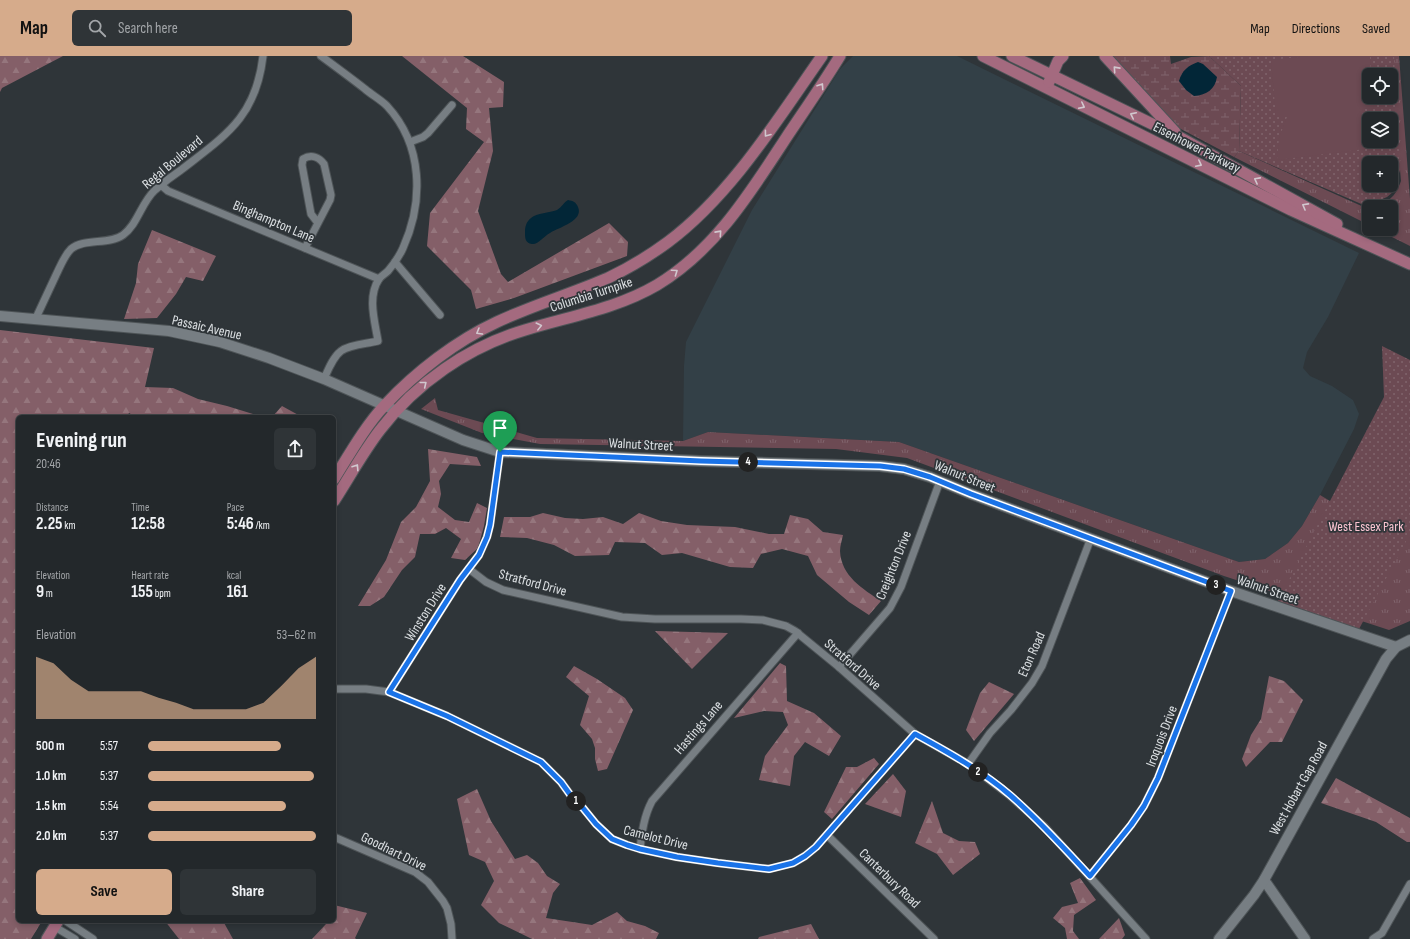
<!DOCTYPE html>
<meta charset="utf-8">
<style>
body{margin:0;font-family:"Sofia Sans Condensed",sans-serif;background:#2f3437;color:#f1f3f6;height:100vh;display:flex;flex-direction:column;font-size:15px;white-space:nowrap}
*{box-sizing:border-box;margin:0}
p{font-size:13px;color:#a3a6a9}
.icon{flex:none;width:22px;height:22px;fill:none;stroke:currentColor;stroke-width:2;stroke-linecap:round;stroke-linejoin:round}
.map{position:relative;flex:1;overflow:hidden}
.sheet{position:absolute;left:16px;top:359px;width:320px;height:508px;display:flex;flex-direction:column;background:#23282b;border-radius:6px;box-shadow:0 2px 6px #0003,0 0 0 1px #404447}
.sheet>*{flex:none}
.controls{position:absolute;left:1362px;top:12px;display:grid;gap:8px}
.controls a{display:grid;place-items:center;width:36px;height:36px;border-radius:6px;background:#23282b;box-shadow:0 2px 6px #0003,0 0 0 1px #404447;font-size:20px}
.pin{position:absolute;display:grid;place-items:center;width:34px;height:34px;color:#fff;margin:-41px -17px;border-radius:50% 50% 50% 0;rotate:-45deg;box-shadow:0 0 4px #0007}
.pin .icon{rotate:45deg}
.km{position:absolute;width:20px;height:20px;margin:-10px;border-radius:50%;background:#222;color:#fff;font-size:11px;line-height:20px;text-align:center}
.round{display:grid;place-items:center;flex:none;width:42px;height:42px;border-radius:6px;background:#2f3437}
.headline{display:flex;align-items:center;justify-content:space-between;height:68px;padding:0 20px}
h1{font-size:22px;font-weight:700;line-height:30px}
.stats{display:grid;grid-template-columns:repeat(3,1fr);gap:6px;height:68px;padding:4px 20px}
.stats div{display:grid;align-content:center}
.stats b{font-size:17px;font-weight:700}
.stats small{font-size:11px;font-weight:400}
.stats p{font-size:11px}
.chart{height:112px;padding:8px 20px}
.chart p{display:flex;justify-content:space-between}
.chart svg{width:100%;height:72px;margin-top:4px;fill:#d6ab8b;opacity:.7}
.primary-button{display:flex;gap:8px;margin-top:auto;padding:8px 20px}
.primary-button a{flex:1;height:46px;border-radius:6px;background:#d6ab8b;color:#111;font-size:16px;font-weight:700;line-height:46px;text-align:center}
.primary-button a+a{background:#2f3437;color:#f1f3f6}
ul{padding:0 20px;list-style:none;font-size:13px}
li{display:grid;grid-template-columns:64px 48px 1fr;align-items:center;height:30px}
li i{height:10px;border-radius:5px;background:#d6ab8b}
header{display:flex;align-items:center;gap:24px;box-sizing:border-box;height:56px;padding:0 20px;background:#d6ab8b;color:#111}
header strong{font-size:19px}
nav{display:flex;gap:22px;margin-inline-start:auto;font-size:14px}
.search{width:280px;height:36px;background:#2f3437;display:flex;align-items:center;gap:10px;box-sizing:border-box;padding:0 14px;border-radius:6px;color:#a3a6a9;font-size:15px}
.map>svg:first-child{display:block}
</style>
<header>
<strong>Map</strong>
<div class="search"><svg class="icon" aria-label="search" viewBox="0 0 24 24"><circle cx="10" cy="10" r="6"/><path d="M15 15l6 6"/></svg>Search here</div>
<nav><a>Map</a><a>Directions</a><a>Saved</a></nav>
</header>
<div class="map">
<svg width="1410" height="883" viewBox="0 0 1410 883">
<defs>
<pattern id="grass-tufts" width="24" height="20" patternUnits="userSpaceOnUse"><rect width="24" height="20" fill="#6c4a53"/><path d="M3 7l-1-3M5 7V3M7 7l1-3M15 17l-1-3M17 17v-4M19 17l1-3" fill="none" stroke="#80646c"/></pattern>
<pattern id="forest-firs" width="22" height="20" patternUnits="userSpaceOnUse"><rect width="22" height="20" fill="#845f68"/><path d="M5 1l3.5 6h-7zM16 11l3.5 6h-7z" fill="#95767d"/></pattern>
<pattern id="wetland-marsh" width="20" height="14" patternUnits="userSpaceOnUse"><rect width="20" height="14" fill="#6c4a53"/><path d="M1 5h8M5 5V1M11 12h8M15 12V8" fill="none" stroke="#80646c"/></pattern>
<pattern id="park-dots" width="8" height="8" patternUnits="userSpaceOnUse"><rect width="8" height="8" fill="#6c4a53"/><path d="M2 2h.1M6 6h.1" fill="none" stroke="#80646c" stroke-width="1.8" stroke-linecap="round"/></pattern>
</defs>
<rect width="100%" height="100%" fill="#2f3539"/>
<polygon fill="#334047" points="853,0 957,0 1359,197 1328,261 1307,296 1303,312 1310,320 1332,330 1353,344 1359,358 1354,373 1320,439 1302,470 1288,487 1265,503 1239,506 899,386 708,376 683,385 684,310 686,286 752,154 840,13"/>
<g fill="url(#grass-tufts)">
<path d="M 1390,0 L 1399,0 L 1410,143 L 1410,190 L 1376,173 L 1391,173 L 1391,151 L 1370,151 C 1388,147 1395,142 1401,125 Z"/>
<polygon points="1239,95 1366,152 1369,151 1369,169 1234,101"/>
<polygon points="435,342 438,354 537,382 683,385 708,376 899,386 1239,506 1265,503 1288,487 1302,470 1320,439 1340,451 1410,463 1410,565 1389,574 1224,520 907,402 836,393 540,388 482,377 421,353"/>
</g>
<g fill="url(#forest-firs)">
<polygon points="0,0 63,0 2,32 0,36"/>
<polygon points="402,0 463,0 504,26 503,51 489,52 493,95 478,155 501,218 508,226 609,167 628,186 627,200 514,242 476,253 471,234 427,190 430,157 484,86 466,73 467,52"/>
<polygon points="152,174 216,200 203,225 186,221 176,238 157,262 124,263 136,227 138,208"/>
<polygon points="0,274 154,292 145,331 173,332 198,343 227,350 253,358 258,361 136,361 129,357 127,361 18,361 18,865 42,865 31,883 0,883"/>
<polygon points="282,350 302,361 272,361"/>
<polygon points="428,393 477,401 481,410 450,408 439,425 441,438 438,451 455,464 469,466 477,447 487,452 484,470 478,492 465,504 451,502 461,483 446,472 435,478 420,478 415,501 402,514 384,541 370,550 358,550 386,504 401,466 416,451 430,425"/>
<path d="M 543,457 L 565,462 L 583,463 L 603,461 L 623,468 L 639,457 L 661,465 L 687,469 L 735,471 L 769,478 L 784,478 L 790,459 L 808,463 L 823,476 L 843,479 C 842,484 840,490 840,495 C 841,520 863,533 881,545 L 869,559 L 849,546 L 817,519 L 808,500 L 782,493 L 761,498 L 753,512 L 730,511 L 682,497 L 662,499 L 645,487 L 615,486 L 609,499 L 575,500 L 554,489 L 527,482 L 500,481 L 504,461 L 530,461 Z"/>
<polygon points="655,575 728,577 692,613"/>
<polygon points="780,607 786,610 787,645 814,657 841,680 829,700 805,686 794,700 790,730 759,724 765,700 788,669 783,656 764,655 734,662"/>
<polygon points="574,610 597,623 625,642 633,654 607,713 598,715 595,703 595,692 592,683 580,669 589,640 566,621"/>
<polygon points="1269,620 1284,625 1303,644 1282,686 1270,686 1246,711 1242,703 1251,679 1261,663"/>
<polygon points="989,626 1014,638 974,685 966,674 980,637"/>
<polygon points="874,702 879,708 832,763 824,756 846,711 857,711"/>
<polygon points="893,718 906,735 901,761 865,748"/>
<polygon points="1336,722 1410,762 1410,786 1407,786 1376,766 1321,747"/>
<polygon points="477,733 491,765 515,803 527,799 538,807 547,820 560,828 553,837 546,862 592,869 617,856 627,865 645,870 659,877 656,883 532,883 499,867 481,849 494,825 485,806 469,799 457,743"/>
<polygon points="932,745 943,777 959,785 975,786 980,798 953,819 937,798 915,787"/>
<polygon points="1080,822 1096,844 1074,859 1073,875 1079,883 1067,883 1065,872 1053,862 1062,851 1078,847 1070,827"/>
<polygon points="334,849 367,857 355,882 356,883 312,883 326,868 321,865 334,865"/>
<polygon points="1119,862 1125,879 1122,883 1099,883"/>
<polygon points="165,865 223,865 233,883 179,883"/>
<polygon points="811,868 819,883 758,883 759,881"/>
</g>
<polygon fill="url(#wetland-marsh)" points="1111,0 1170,0 1171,8 1191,1 1209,0 1241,30 1239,95 1234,101 1179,72 1159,54"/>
<g fill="url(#park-dots)" fill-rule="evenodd">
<path d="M 1209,0 L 1394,0 L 1400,114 L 1393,136 L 1387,141 L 1366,150 L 1239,95 L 1241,30 ZM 1369,19 L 1391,19 L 1391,41 L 1369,41 ZM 1369,63 L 1391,63 L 1391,85 L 1369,85 ZM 1369,107 L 1391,107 L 1391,129 L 1369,129 Z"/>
<polygon points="1382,290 1410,304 1410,478 1359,573 1278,545 1384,341"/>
</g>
<polygon fill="#6c4a53" points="1308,0 1370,0 1371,19 1369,19 1369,41 1373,41 1374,52 1362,53 1365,93 1277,104 1279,82 1287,61 1276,61 1271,4"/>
<g fill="#022637">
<path d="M 1198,6 L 1203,8 L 1217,21 C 1215,33 1207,39 1194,40 L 1186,34 L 1179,25 C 1182,14 1188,10 1198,6 Z"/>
<path d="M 568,144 C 573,145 576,146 578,151 C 584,165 559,171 550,177 C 544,180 538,189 532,188 C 525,187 525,182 525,176 C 525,171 526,166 531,162 C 537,157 549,157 557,154 C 562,151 564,146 568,144 Z"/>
</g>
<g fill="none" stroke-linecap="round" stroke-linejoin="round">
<defs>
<g id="street">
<path d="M 321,0 C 336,11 351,22 365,33 C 372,39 381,44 387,50 C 423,89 424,145 403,192 C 399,201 394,208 388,215 C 385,218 381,220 379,223 C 367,241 375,266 378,285 C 367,288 351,288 341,295 C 333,301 328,314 324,323"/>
<polyline points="410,86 423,81 428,77 452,49"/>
<polyline points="161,129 168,135 379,223"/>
<path d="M 305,192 L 330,144 L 331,139 L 324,108 C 319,101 311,98 303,103 L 302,109 L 311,158 L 318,167"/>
<polyline points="395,206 440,259"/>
<path d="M 35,264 C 42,249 49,234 56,219 C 60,211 64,200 71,193 C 84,182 109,189 123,179 C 138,168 141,147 155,134 C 163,127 172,120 181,114 C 226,79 256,61 263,0"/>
<polyline points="469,513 486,526 503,534 622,561 655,563 741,563 763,564 786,570 795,575 839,611 915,678 968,708 1009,739 1044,770 1146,883"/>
<polyline points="839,611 890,552 901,531 940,425"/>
<polyline points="334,633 366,633 389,636 447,660 541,706 561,726 574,744 583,752 596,768 612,783 627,789 640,793 677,801 718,807 769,813 793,807 805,800 816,791 915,678"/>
<polyline points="389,636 460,524 479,499 487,481 490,469 500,396"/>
<polyline points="968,708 990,677 1011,654 1032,627 1042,610 1091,482"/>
<polyline points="827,779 934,883"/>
<polyline points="334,781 415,816 428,826 443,845 447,852 451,868 452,883"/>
<path d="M 640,793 C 642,776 644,760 652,745 L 798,577"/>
<polyline points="1090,820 1131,769 1144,750 1158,722 1231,535"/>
<polyline points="66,865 93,883"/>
<polyline points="55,871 75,883"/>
<polyline points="1373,883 1382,877 1410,828"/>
</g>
<g id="secondary">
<polyline points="0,260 169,275 220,286 269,302 324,323 463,384 500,396 701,405 880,410 904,413 930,421 971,438 1231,535 1396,591"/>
<polyline points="1264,824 1305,883"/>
<polyline points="1219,883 1254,839 1264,824 1386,603 1396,591 1410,584"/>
</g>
<g id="primary">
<polyline points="983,0 1291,154 1410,208"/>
<polyline points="1012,0 1181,82 1337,168"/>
<polyline points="1105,0 1175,76"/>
<polyline points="1049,26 1058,5 1063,0"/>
<path d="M 334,423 C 349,399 366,369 385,349 C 416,316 456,285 497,266 C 533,249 571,238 608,222 C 629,212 649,200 668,186 C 731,139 777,64 822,0"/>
<path d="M 334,445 C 349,422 363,396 380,374 C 416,327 468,291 525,274 C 570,260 616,253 657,229 C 715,194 750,137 786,82 C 804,55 823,28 840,0"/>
<polyline points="47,883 58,865"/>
</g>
</defs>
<use href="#street" stroke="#4e5457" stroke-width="9"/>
<use href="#secondary" stroke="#4e5457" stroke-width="12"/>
<use href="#primary" stroke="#4e5457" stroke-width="13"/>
<use href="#street" stroke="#777e83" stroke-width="7"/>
<use href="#secondary" stroke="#777e83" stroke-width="10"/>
<use href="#primary" stroke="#a46a7f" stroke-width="11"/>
</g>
<defs><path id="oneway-chevron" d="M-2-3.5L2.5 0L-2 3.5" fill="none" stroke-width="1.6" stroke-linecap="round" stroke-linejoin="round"/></defs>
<g stroke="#d1c8cf">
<use href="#oneway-chevron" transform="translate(1116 13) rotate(-132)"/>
<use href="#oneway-chevron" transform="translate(821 30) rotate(-56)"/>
<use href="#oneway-chevron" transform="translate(1082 50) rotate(27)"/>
<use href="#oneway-chevron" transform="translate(1133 59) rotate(-154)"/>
<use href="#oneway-chevron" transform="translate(767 78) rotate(127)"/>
<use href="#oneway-chevron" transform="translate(1199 108) rotate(27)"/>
<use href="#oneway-chevron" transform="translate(1257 124) rotate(-152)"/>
<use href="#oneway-chevron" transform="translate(1305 150) rotate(-151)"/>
<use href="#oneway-chevron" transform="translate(719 177) rotate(-48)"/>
<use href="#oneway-chevron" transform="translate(675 216) rotate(-35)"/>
<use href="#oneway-chevron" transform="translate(539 270) rotate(-14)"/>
<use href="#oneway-chevron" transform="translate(479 276) rotate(150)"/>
<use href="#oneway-chevron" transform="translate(424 328) rotate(-39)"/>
<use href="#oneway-chevron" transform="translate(356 411) rotate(-57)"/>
</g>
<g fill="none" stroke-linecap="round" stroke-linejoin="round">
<defs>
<path id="route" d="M 500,396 L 701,405 L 880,410 L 904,413 L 930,421 L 971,438 L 1231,535 L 1158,722 L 1144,750 L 1131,769 L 1090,820 C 1064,792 1039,764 1010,739 C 982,715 948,696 915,678 L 816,791 L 805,800 L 793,807 L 769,813 L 718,807 L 677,801 L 640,793 L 627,789 L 612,783 L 596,768 L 583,752 L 574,744 L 561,726 L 541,706 L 447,660 L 389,636 L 460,524 L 479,499 L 487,481 L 490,469 Z"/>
</defs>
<use href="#route" stroke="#fff" stroke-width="8"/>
<use href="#route" stroke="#1a73e8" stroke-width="5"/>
</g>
<g text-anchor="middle" stroke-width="3.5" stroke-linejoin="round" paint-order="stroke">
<g font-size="14" fill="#dce0e3" stroke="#2f3539">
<text transform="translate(1197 91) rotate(27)" y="5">Eisenhower Parkway</text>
<text transform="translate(172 106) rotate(-40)" y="5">Regal Boulevard</text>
<text transform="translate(274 165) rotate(23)" y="5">Binghampton Lane</text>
<text transform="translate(591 238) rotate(-18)" y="5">Columbia Turnpike</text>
<text transform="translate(207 271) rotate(13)" y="5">Passaic Avenue</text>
<text transform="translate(641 388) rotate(3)" y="5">Walnut Street</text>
<text transform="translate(965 420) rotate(22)" y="5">Walnut Street</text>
<text transform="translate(893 509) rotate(-68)" y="5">Creighton Drive</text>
<text transform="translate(533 526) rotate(15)" y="5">Stratford Drive</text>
<text transform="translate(1268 533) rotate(19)" y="5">Walnut Street</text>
<text transform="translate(425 556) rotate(-58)" y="5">Winston Drive</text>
<text transform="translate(1031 598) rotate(-66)" y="5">Eton Road</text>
<text transform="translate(853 608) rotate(41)" y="5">Stratford Drive</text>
<text transform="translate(698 671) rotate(-49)" y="5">Hastings Lane</text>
<text transform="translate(1161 680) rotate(-69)" y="5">Iroquois Drive</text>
<text transform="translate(1298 732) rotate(-61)" y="5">West Hobart Gap Road</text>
<text transform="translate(656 781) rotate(14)" y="5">Camelot Drive</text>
<text transform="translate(394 795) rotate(26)" y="5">Goodhart Drive</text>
<text transform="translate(890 822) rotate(44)" y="5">Canterbury Road</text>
</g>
<g font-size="14" fill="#fcc5d2" stroke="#2f3539">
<text x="1366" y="475">West Essex Park</text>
</g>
</g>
</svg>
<div class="controls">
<a><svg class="icon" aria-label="locate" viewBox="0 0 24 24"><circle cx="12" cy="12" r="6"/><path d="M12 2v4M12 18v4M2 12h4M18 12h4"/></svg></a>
<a><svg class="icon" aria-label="layers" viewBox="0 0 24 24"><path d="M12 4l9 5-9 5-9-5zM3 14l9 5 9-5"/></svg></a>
<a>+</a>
<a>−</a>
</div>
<div class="pin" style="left:500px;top:396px;background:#1e9e55"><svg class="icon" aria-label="arrive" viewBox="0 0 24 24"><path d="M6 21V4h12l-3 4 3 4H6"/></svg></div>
<b class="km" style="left:576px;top:745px">1</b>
<b class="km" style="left:978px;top:716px">2</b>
<b class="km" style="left:1216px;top:529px">3</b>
<b class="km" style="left:748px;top:406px">4</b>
<section class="sheet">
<div class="headline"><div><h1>Evening run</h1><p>20:46</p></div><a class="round"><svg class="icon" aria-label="share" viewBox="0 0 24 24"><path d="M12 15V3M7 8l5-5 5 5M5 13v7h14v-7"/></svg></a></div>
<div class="stats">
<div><p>Distance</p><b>2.25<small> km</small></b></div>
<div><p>Time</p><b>12:58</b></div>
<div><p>Pace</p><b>5:46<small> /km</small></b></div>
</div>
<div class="stats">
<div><p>Elevation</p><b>9<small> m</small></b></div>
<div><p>Heart rate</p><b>155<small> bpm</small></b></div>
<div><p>kcal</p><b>161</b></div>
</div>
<div class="chart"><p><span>Elevation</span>53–62 m</p>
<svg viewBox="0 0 160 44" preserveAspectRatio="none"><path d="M0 44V6L10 10L20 20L30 27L40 27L50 27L60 27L70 31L80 34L90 38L100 38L110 38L120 38L130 34L140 24L150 13L160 6V44z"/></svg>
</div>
<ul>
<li><b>500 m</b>5:57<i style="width:79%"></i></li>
<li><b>1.0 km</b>5:37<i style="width:99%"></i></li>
<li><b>1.5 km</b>5:54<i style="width:82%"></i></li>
<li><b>2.0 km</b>5:37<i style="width:100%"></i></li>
</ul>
<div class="primary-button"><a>Save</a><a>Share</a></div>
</section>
</div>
